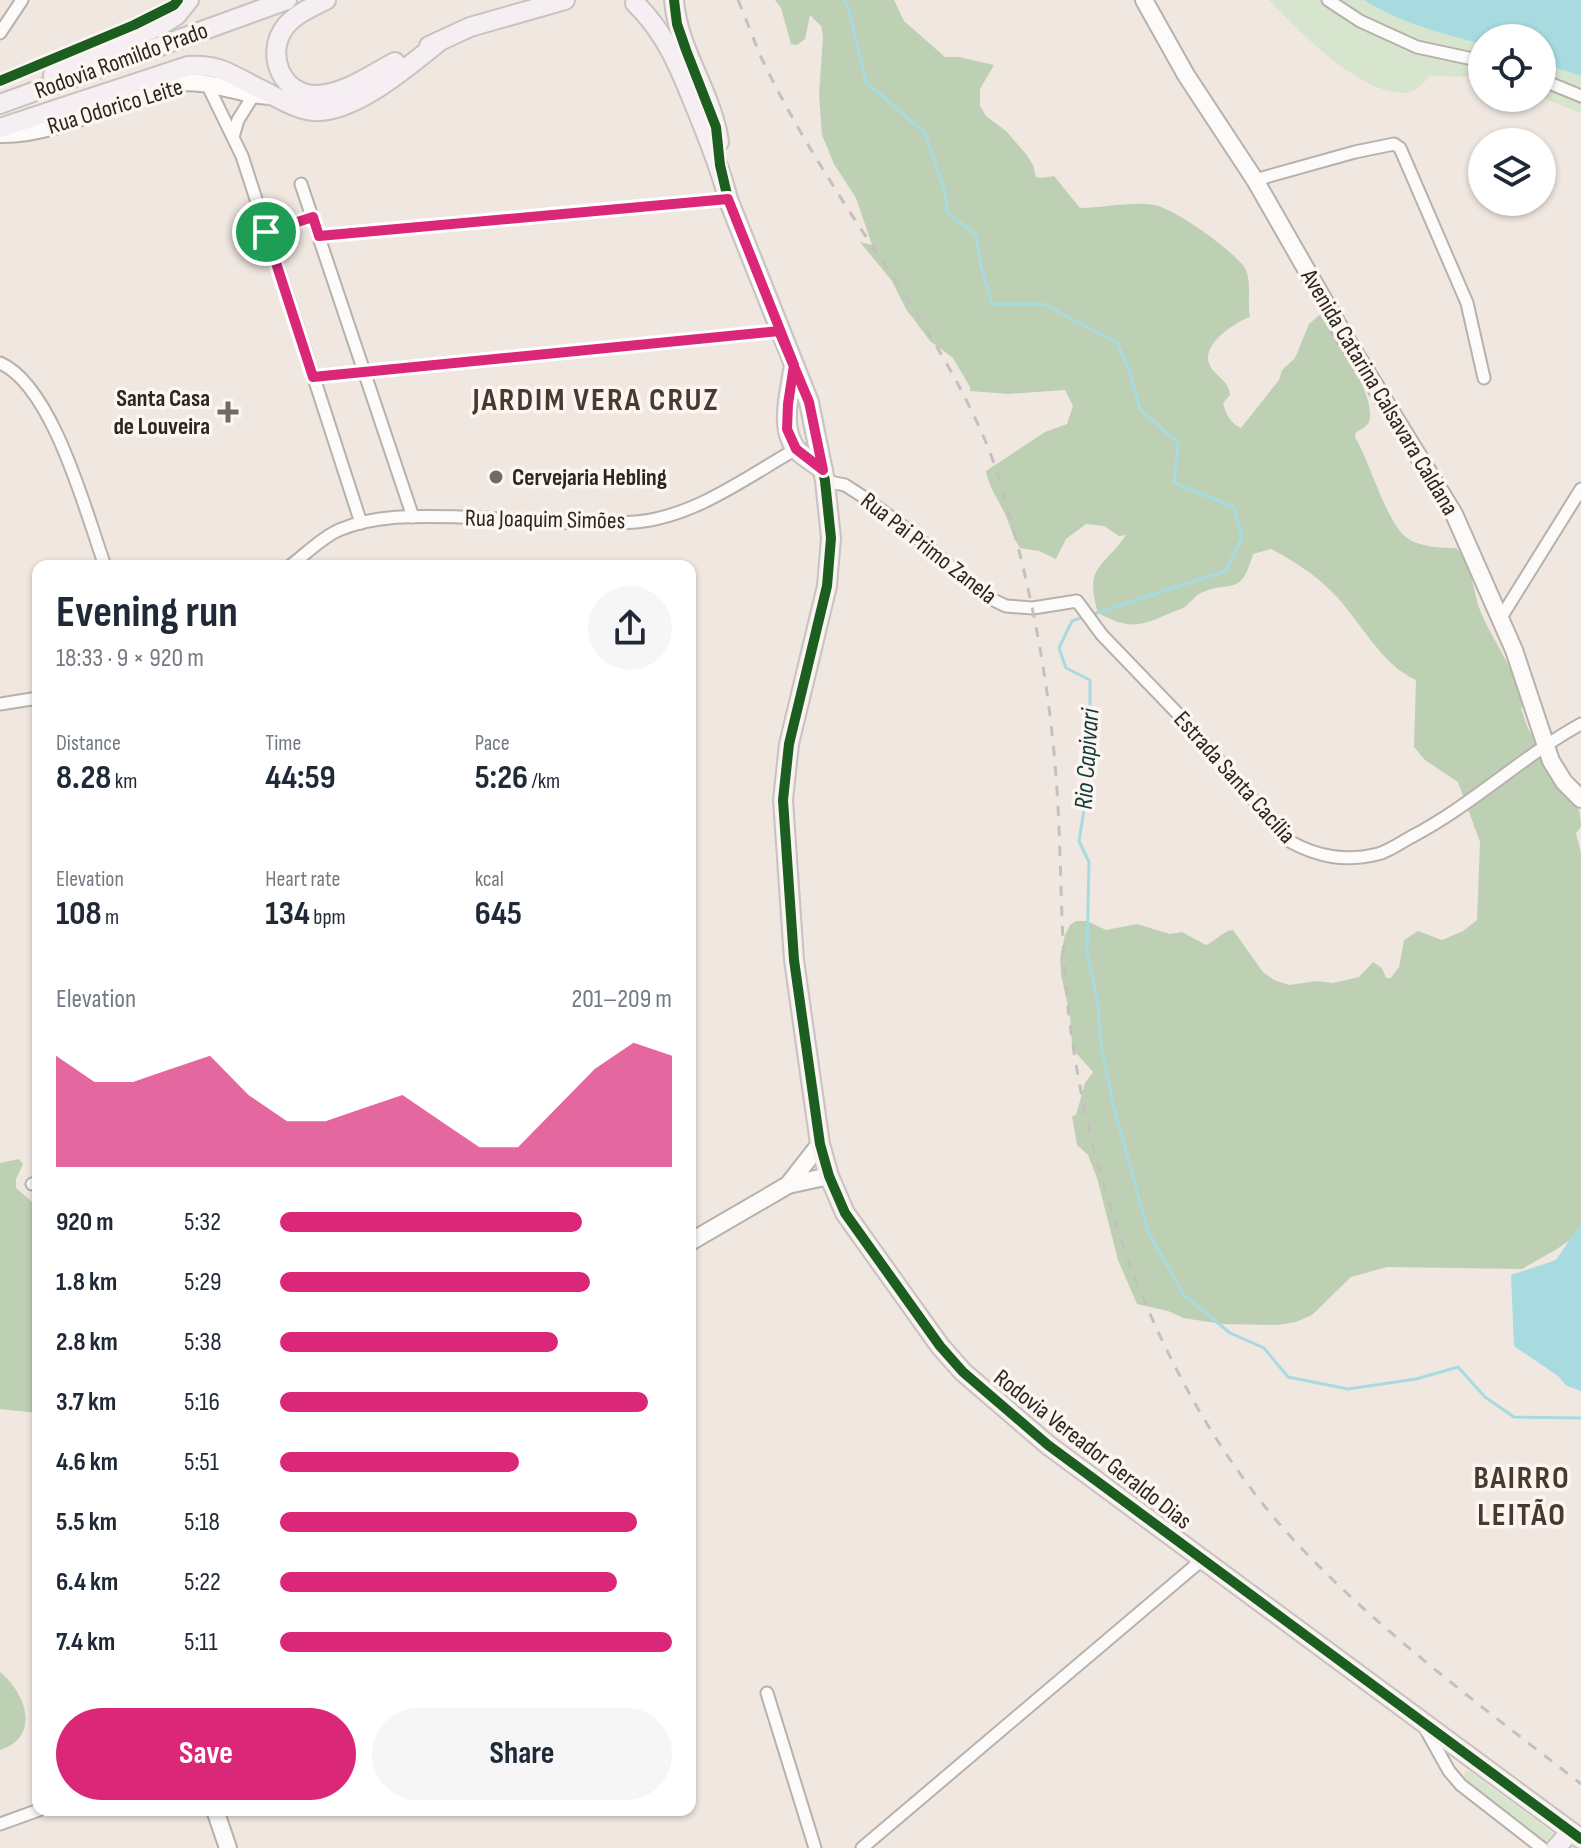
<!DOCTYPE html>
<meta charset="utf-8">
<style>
body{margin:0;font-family:"Sofia Sans Condensed",sans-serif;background:#f6f6f7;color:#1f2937;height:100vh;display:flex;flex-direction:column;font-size:30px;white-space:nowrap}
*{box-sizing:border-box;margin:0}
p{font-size:26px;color:#747a83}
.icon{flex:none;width:44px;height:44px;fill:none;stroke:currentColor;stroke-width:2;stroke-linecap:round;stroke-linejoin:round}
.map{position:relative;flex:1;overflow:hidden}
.sheet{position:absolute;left:32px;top:560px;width:664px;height:1256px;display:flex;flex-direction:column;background:#fff;border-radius:16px;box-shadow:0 2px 6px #0004}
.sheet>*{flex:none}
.buttons{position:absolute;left:1468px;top:24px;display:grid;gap:16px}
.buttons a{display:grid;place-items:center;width:88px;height:88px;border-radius:50%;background:#fff;box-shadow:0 2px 6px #0004;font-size:40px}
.pin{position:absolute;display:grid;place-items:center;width:68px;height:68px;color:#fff;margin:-34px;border:4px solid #fff;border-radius:50%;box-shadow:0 2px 8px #0007}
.round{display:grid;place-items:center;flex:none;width:84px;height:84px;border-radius:42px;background:#f6f6f7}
.summary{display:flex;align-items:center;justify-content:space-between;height:136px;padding:0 24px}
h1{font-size:44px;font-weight:700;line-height:60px}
.stats{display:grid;grid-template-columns:repeat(3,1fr);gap:12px;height:136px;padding:8px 24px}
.stats div{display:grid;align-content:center}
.stats b{font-size:34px;font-weight:700}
.stats small{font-size:22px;font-weight:400}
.stats p{font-size:22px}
.chart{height:224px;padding:16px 24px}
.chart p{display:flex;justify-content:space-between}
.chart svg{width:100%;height:144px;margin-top:8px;fill:#db2777;opacity:.7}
.cta{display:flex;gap:16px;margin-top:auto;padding:16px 24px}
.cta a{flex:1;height:92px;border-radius:48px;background:#db2777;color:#fff;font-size:32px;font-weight:700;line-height:92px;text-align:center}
.cta a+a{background:#f6f6f7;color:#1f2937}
ul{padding:0 24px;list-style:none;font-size:26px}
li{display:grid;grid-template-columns:128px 96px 1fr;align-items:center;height:60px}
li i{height:20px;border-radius:10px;background:#db2777}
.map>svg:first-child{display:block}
</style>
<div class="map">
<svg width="1581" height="1848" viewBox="0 0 1581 1848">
<rect width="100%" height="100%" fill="#f0e7e0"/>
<g fill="#d8e5ce">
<path d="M 1269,0 L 1581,0 L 1581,113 L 1542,98 L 1542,38 L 1482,38 L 1482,79 L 1474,77 L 1430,76 C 1423,83 1416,93 1405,93 C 1359,94 1299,31 1269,0 Z"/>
<polygon points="1465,1771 1471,1772 1554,1834 1555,1841 1545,1844 1463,1780"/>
</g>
<g fill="#bed0b4">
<path d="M 775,0 L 894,0 L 904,21 L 945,57 L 959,57 L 994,65 L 980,89 L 980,106 L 986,116 L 1006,131 L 1026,154 L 1033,165 L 1036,177 L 1042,178 L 1054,176 L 1080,208 C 1104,208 1131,201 1154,205 C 1174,208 1234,251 1245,268 C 1252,280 1247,303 1250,317 C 1235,322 1202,344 1209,363 C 1213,376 1229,379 1230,395 L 1223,403 C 1226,414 1230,423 1241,428 L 1279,380 L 1282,370 L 1295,358 L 1309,324 L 1323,312 C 1334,331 1383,406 1367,425 C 1364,428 1360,430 1356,432 L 1355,437 C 1370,462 1387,524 1407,538 C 1419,547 1441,548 1456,548 C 1473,564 1472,589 1480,610 C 1494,644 1516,670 1524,706 L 1521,708 C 1524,716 1526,725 1530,732 C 1548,766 1581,786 1581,827 L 1576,833 L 1581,853 L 1581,1232 L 1557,1249 L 1522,1269 L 1387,1267 L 1351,1277 L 1312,1315 L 1296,1322 L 1278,1325 L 1222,1324 L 1183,1318 L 1168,1311 L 1137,1304 L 1118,1260 L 1097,1178 L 1088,1155 L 1077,1145 L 1072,1116 L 1076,1115 L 1085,1083 L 1093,1072 L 1077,1054 L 1072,1045 L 1070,1015 L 1061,975 L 1060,957 L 1065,935 L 1070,925 L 1076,921 L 1087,921 L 1106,930 L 1137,924 L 1170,934 L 1182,932 L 1206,945 C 1216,941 1222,931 1233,930 L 1263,972 L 1274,980 L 1289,985 L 1317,981 L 1333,983 L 1359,977 L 1373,962 L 1382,968 L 1386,978 L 1391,978 L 1399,967 L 1404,940 L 1418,931 L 1442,940 L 1463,931 L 1477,920 L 1480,842 L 1458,782 L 1425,760 L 1414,747 L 1416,680 C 1381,665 1359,619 1333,593 C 1316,575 1292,560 1271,549 L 1253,554 C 1240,600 1230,578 1199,594 C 1194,597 1190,603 1185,607 C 1180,610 1174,611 1168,614 C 1139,627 1128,629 1098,613 C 1084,565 1102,570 1126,535 L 1119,536 L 1104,526 L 1086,524 L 1066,539 L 1056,559 L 1039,551 L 1020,548 C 1012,536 1010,524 1004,512 C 997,497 989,488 986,471 L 1045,432 L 1067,424 L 1073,406 L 1065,390 L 1008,394 L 970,391 L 970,387 L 953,358 L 930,341 L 906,309 L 892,281 L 860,242 L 872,245 L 856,198 L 834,164 L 822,135 L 819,95 L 823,36 L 821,26 L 810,15 L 805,39 L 797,45 L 791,44 L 781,8 Z"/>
<polygon points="19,1159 23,1164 16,1179 16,1188 38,1207 38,1413 0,1409 0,1163"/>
<path d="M 0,1672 C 26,1693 41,1737 0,1750 Z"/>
</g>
<g fill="#a7dbe0">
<path d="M 1364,0 L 1581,0 L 1581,76 L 1542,63 L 1542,38 L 1482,38 L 1482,44 C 1440,33 1401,23 1364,0 Z"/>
<polygon points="1581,1223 1581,1391 1567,1386 1558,1376 1514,1346 1511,1275 1556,1260"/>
</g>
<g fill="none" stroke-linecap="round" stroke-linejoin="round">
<g stroke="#a7dbe0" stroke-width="3">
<polyline points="844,0 848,6 866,82 925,133 944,189 948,213 976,235 981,266 992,304 1044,304 1117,343 1129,369 1140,409 1178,443 1174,483 1234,507 1242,537 1226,571 1090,615"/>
<polyline points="1083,617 1072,621 1059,648 1066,668 1090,680 1090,773 1079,841 1089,862 1087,952 1098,1004 1101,1045 1113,1104 1148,1231 1183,1294 1230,1333 1264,1348 1288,1377 1348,1389 1416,1379 1458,1367 1485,1397 1514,1417 1581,1418"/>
</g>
<defs>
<g id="street">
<polyline points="1328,0 1360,21 1417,47 1482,61"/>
<polyline points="0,33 22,0"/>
<polyline points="1542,80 1581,96"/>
<polyline points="207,84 242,156 361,523"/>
<polyline points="233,137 238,120 253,96"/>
<polyline points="1255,180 1355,152 1394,144 1400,148 1467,303 1484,378"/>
<polyline points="301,184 413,517"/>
<polyline points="266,232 313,217"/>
<polyline points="319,236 728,199"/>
<path d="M 0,363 C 53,386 86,513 105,566"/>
<polyline points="313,377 779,331"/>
<path d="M 825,481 L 845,485 L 865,498 L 913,534 L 983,595 L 1006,606 L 1033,608 L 1077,601 L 1102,635 L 1180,716 L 1289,841 C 1318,857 1345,862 1378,854 C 1389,851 1400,843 1411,837 C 1471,806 1521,757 1581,724"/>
<path d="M 290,566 C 306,554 321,538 339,530 C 377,514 420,516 460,517 C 518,519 579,526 636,522 C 694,517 747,477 796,449"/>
<polyline points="1500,619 1581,489"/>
<polyline points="0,704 38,698"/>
<polyline points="32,1184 38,1182"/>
<polyline points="767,1693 815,1848"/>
<polyline points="1425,1728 1449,1771 1461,1785 1542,1848"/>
<polyline points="0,1824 39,1810"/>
<polyline points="862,1848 1203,1559"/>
</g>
<g id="secondary">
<polyline points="1144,0 1186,75 1255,180 1346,339 1454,514 1514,650 1551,761 1564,782 1581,799"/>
<path d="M 0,134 C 46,135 92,112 135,96 C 148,92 162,85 176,83 C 209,78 240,96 272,96"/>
<polyline points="788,1185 820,1144"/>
<polyline points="690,1242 788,1185 829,1176"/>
<polyline points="215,1810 228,1848"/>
</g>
<g id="primary">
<path d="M 326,0 C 312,7 295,14 285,27 C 265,53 281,95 316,95 C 345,94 370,75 395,62"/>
<path d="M 674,0 C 678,51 712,92 719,142"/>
<path d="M 635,3 C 668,35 682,74 699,116 C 710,144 721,170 728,199 L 809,402 L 825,481 L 831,538 L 827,586 L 789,744 L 783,800 L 794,960 L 820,1144 L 829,1176 L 845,1213 L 940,1346 L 963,1372 L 1048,1445 L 1581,1839"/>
<polyline points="429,46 470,27 565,0"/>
<polyline points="53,75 161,25 177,15 189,0"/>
<polyline points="0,104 287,0"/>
<path d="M 0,128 L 188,66 C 219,64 230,74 256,87 C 274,95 293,109 313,111 C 354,114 410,65 440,41"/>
<path d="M 794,365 C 790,391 779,427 796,449 C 803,457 815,463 823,470"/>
<polyline points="1556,1848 1570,1832"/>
</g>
</defs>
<use href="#street" stroke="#b7b1ab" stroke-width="15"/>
<use href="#secondary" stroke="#b7b1ab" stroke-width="20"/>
<use href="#primary" stroke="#c7c3bf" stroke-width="22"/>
<use href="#street" stroke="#fdfbfa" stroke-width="11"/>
<use href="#secondary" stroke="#fdfbfa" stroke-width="16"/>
<use href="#primary" stroke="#f5eef2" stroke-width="18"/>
<path stroke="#c3c1bf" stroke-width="3" stroke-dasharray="10 10" stroke-linecap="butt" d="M 738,0 C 746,19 753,38 761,57 C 780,97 802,136 826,174 C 877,258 940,339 980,429 C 993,456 1002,488 1010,517 C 1035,606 1051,697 1057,790 C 1062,865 1060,941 1069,1016 C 1092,1205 1171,1414 1306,1553 C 1389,1639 1487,1710 1581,1784"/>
<defs>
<g id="cycleway">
<polyline points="674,0 677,24 686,50 716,127 720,165 728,199 809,402 825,481 831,538 827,586 789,744 783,800 794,960 820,1144 829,1176 845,1213 940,1346 963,1372 1048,1445 1581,1839"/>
<polyline points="0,81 134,25 174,5 178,0"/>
<path d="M 794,365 C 790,391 779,427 796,449 C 803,457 815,463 823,470"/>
</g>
</defs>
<use href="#cycleway" stroke="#fcf5f0" stroke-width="15"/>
<use href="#cycleway" stroke="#1b5e20" stroke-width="10"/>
</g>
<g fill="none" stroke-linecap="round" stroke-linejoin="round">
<defs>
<polyline id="route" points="266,232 313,377 779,331 809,402 823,470 796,449 787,429 788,404 794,365 728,199 319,236 313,217 266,232"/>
</defs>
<use href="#route" stroke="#fff" stroke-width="16"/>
<use href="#route" stroke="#db2777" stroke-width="10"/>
</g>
<g fill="#716a64" stroke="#fcf5f0" stroke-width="3">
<path d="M224 400h8v8h8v8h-8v8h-8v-8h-8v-8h8z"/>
<circle cx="496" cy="477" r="8"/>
</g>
<g text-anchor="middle" stroke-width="7" stroke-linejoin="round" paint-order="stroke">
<g font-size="24" fill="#2c2621" stroke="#fcf5f0">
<text transform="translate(121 60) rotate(-20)" y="8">Rodovia Romildo Prado</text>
<text transform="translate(115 106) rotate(-17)" y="8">Rua Odorico Leite</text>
<text transform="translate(1380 392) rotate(59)" y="8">Avenida Catarina Calsavara Caldana</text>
<text transform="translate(545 519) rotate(1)" y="8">Rua Joaquim Simões</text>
<text transform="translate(929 548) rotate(38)" y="8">Rua Pai Primo Zanela</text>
<text transform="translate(1235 777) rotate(48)" y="8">Estrada Santa Cacília</text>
<text transform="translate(1093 1449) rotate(38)" y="8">Rodovia Vereador Geraldo Dias</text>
</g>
<g font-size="24" font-weight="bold" fill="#2c2621" stroke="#fcf5f0" text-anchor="end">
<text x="210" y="406">Santa Casa<tspan x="210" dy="28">de Louveira</tspan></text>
<text x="512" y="485" text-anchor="start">Cervejaria Hebling</text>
</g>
<g font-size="26" font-style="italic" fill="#12393d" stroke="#fcf5f0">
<text transform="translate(1086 759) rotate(-86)" y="9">Rio Capivari</text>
</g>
<g font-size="32" font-weight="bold" letter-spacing="2" fill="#483a30" stroke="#fcf5f0">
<text x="596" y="410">JARDIM VERA CRUZ</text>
<text x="1522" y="1488">BAIRRO<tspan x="1522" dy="37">LEITÃO</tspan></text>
</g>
</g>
</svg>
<div class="buttons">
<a><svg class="icon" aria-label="locate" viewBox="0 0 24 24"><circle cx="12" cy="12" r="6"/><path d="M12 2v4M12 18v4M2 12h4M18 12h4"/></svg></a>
<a><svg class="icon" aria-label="layers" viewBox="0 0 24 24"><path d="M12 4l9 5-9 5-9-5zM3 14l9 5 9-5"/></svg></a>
</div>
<div class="pin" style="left:266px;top:232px;background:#1e9e55"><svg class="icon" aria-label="arrive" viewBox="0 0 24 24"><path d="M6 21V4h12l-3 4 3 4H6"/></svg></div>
<section class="sheet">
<div class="summary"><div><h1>Evening run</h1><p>18:33 · 9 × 920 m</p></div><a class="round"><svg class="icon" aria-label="share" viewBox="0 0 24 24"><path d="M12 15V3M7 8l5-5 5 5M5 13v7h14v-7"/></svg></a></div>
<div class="stats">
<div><p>Distance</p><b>8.28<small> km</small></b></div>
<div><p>Time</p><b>44:59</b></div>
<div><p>Pace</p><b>5:26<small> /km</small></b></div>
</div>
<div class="stats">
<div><p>Elevation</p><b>108<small> m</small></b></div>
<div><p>Heart rate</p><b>134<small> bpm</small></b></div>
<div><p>kcal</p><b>645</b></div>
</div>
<div class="chart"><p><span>Elevation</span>201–209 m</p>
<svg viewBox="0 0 160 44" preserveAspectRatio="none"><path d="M0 44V10L10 18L20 18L30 14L40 10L50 22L60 30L70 30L80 26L90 22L100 30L110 38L120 38L130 26L140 14L150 6L160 10V44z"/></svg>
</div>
<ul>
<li><b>920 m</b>5:32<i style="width:77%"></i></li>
<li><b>1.8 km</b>5:29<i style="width:79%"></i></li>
<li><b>2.8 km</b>5:38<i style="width:71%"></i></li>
<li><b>3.7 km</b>5:16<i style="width:94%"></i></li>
<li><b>4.6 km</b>5:51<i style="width:61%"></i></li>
<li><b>5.5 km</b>5:18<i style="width:91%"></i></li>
<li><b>6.4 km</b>5:22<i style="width:86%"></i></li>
<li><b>7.4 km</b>5:11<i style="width:100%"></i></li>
</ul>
<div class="cta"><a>Save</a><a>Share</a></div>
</section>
</div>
